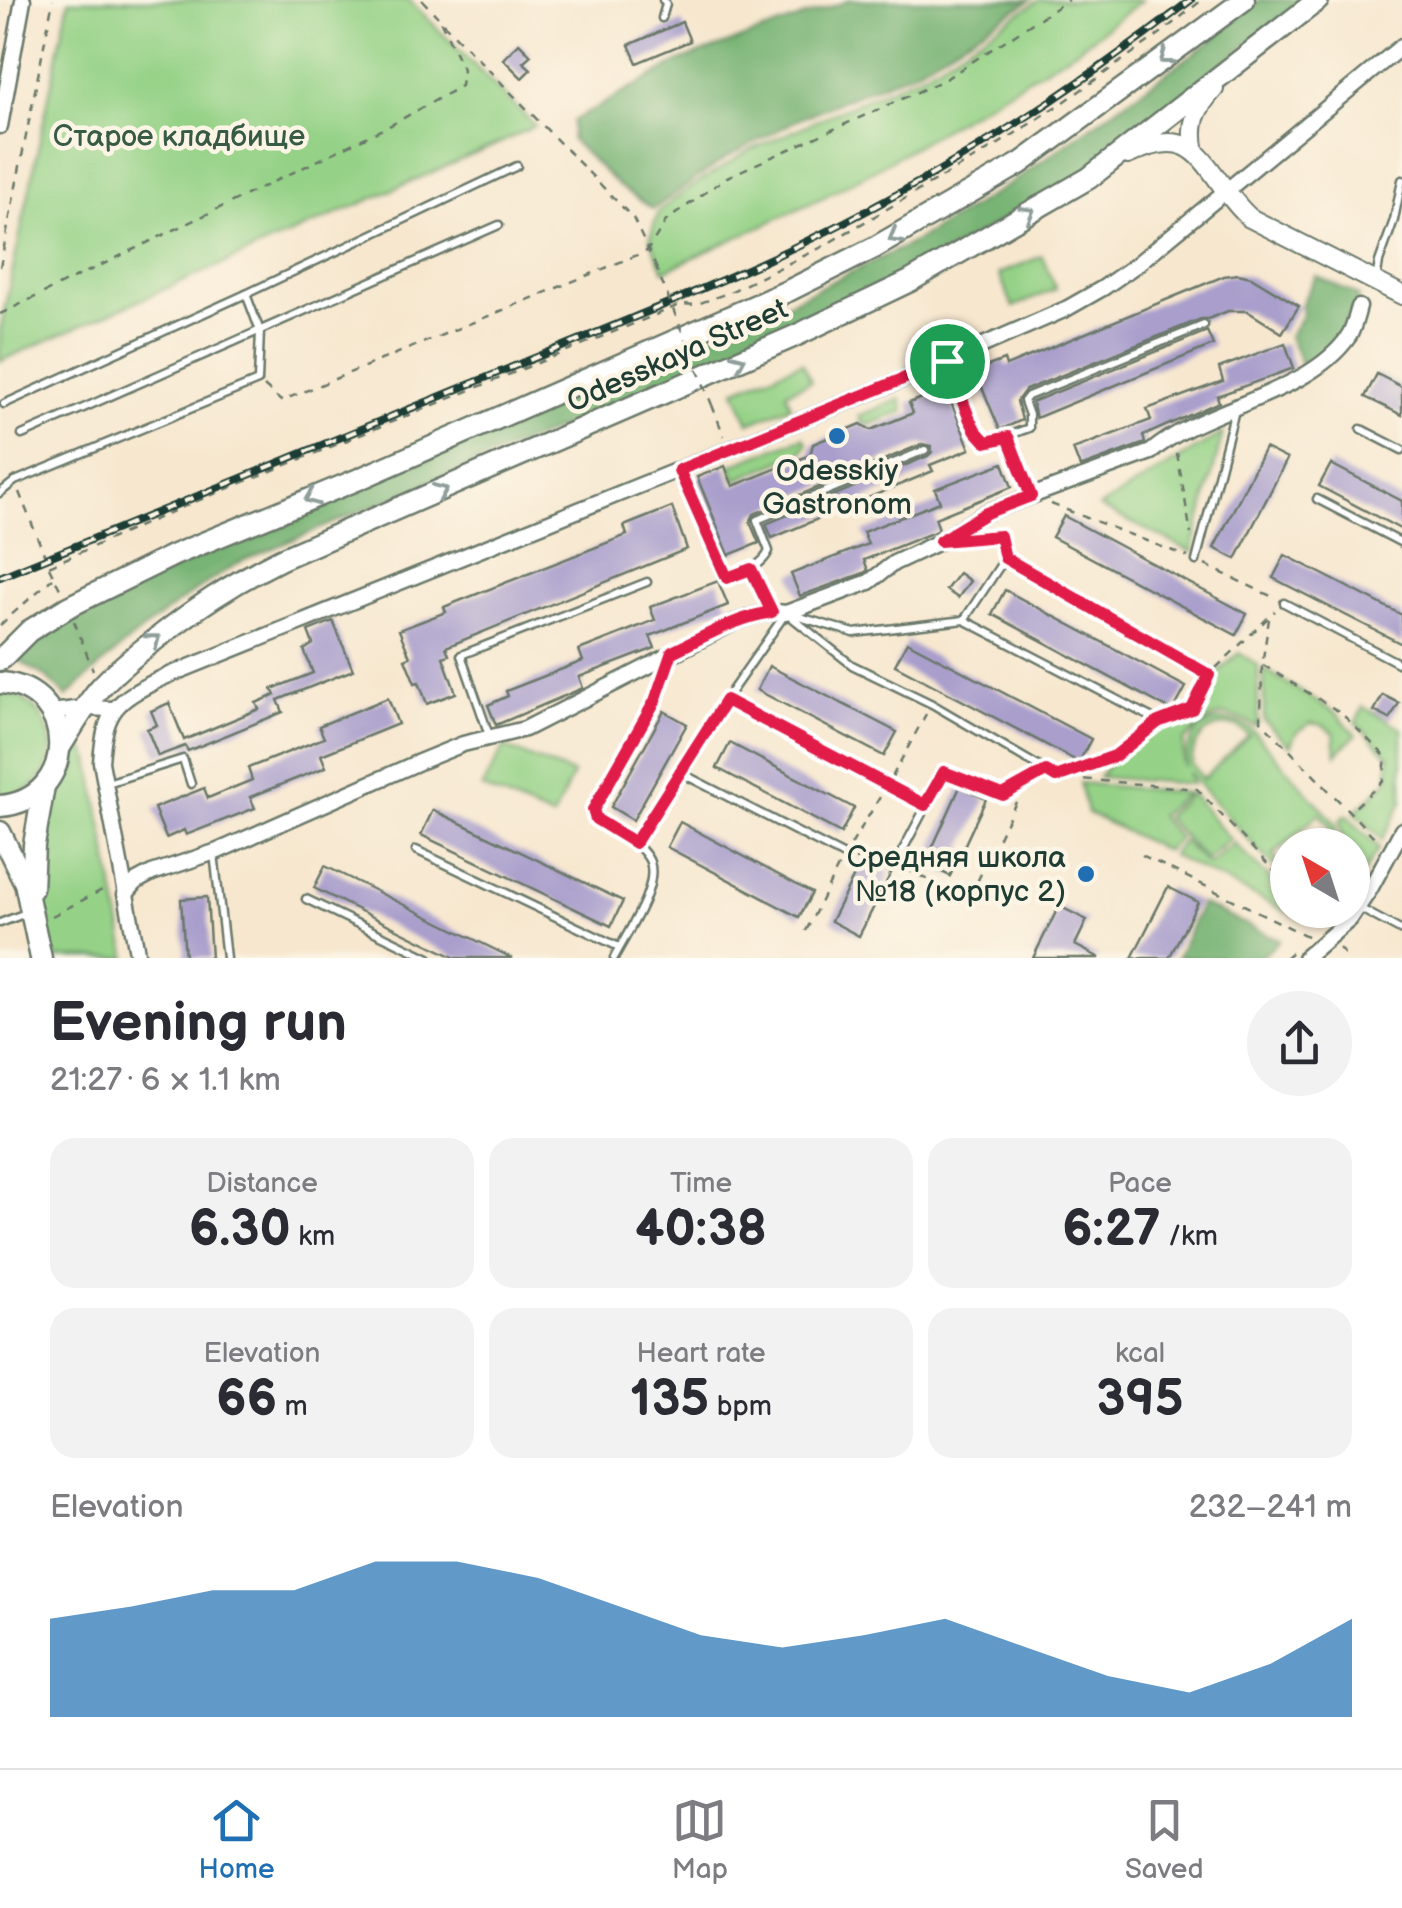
<!DOCTYPE html>
<meta charset="utf-8">
<style>
body{margin:0;font-family:"Balsamiq Sans",sans-serif;background:#f2f2f3;color:#2b2b33;height:100vh;display:flex;flex-direction:column;font-size:38px;white-space:nowrap}
*{box-sizing:border-box;margin:0}
p{font-size:32px;color:#7c7c81}
.icon{flex:none;width:55px;height:55px;fill:none;stroke:currentColor;stroke-width:2;stroke-linecap:round;stroke-linejoin:round}
.map{position:relative;height:958px;overflow:hidden}
.details{display:flex;flex-direction:column;background:#fff;flex:1}
.details>*{flex:none}
.needle{width:65px;rotate:321deg}
.buttons{position:absolute;left:1270px;top:828px;display:grid;gap:20px}
.buttons a{display:grid;place-items:center;width:100px;height:100px;border-radius:50%;background:#fff;box-shadow:0 2px 8px #0004;font-size:50px}
.pin{position:absolute;display:grid;place-items:center;width:85px;height:85px;color:#fff;margin:-42px;border:5px solid #fff;border-radius:50%;box-shadow:0 2px 10px #0007}
.round{display:grid;place-items:center;flex:none;width:105px;height:105px;border-radius:52px;background:#f2f2f3}
.headline{display:flex;align-items:center;justify-content:space-between;height:170px;padding:0 50px}
h1{font-size:55px;font-weight:600;line-height:75px}
.metrics{display:grid;grid-template-columns:repeat(3,1fr);gap:15px;height:170px;padding:10px 50px}
.metrics div{display:grid;align-content:center;border-radius:25px;background:#f2f2f3;text-align:center}
.metrics b{font-size:50px;font-weight:600}
.metrics small{font-size:28px;font-weight:400}
.metrics p{font-size:28px}
.chart{height:280px;padding:20px 50px}
.chart p{display:flex;justify-content:space-between}
.chart svg{width:100%;height:180px;margin-top:10px;fill:#1f6fb2;opacity:.7}
.tab-bar{display:flex;justify-content:space-around;align-items:center;height:140px;border-top:2px solid #e1e1e2;background:#fff;font-size:28px;color:#7c7c81}
.tab-bar a{display:grid;justify-items:center;gap:5px}
.tab-bar .current{color:#1f6fb2}
.map>svg:first-child{display:block}
</style>
<div class="map">
<svg width="1402" height="958" viewBox="0 0 1402 958">
<rect width="100%" height="100%" fill="#fcf5e5"/>
<filter id="ink" filterUnits="userSpaceOnUse"><feTurbulence type="fractalNoise" baseFrequency=".01" numOctaves="2"/><feDisplacementMap in="SourceGraphic" scale="20" xChannelSelector="R" yChannelSelector="G"/><feConvolveMatrix kernelMatrix="1 2 1 2 8 2 1 2 1" color-interpolation-filters="sRGB"/></filter>
<filter id="wash" filterUnits="userSpaceOnUse"><feTurbulence type="fractalNoise" baseFrequency=".0048" numOctaves="4" result="noise"/><feDisplacementMap in="SourceGraphic" scale="40" xChannelSelector="R" yChannelSelector="G"/><feGaussianBlur stdDeviation="2.25" result="paint"/><feColorMatrix in="noise" values="0 0 0 0 0 0 0 0 0 0 0 0 0 0 0 0 0 1.4 0 .05"/><feComposite in="paint" operator="in"/></filter>
<g filter="url(#wash)">
<rect width="100%" height="100%" fill="#f7e7cf"/>
<g fill="#95d287" stroke="#5a885e" stroke-width="2.5" fill-rule="evenodd">
<polygon points="69,0 409,0 535,126 502,142 0,361 0,331"/>
<polygon points="1040,0 1142,0 1076,50 876,169 824,197 664,271 650,239 654,224 660,210 687,190 748,151 924,73"/>
<polygon points="1042,256 1056,289 1013,307 999,274"/>
<polygon points="802,362 811,381 786,392 791,406 749,423 735,390"/>
<polygon points="901,399 904,411 869,425 861,422 859,416"/>
<polygon points="1223,433 1192,552 1099,507"/>
<polygon points="804,437 807,444 802,452 736,480 731,465"/>
<path d="M 1239,653 L 1258,665 L 1258,723 L 1255,726 C 1220,707 1211,715 1184,741 L 1183,761 L 1186,767 C 1184,729 1217,707 1251,729 L 1336,824 L 1335,845 L 1329,845 L 1330,827 L 1319,814 L 1272,856 L 1287,866 L 1287,872 L 1279,870 L 1268,861 L 1188,772 L 1192,784 L 1099,777 L 1114,759 L 1159,726 L 1192,714 L 1211,678 ZM 1229,725 L 1238,727 L 1249,735 L 1203,779 L 1192,764 C 1192,741 1205,726 1229,725 Z"/>
<polygon points="1264,669 1337,714 1356,735 1336,754 1334,734 1323,725 1310,723 1296,733 1290,746 1264,721"/>
<path d="M 0,693 C 47,695 71,758 30,788 C 22,793 10,795 0,799 Z"/>
<polygon points="1363,707 1402,728 1402,802 1382,840 1355,812 1388,780 1389,756 1356,723"/>
<path d="M 83,747 L 90,760 L 127,958 L 52,958 C 48,937 43,916 42,895 C 39,860 52,766 83,747 Z"/>
<polygon points="504,747 573,774 553,818 482,788"/>
<polygon points="1080,783 1187,793 1159,816 1179,838 1166,851 1087,813"/>
<polygon points="1191,793 1230,839 1206,860 1165,817"/>
<polygon points="1346,815 1379,848 1353,891 1352,845 1340,845 1342,839 1340,820"/>
<polygon points="1183,841 1208,865 1234,843 1287,896 1288,910 1302,910 1306,914 1302,919 1171,855"/>
</g>
<g fill="#78b474" stroke="#4c7854" stroke-width="2.5">
<polygon points="850,0 1031,0 914,71 803,117 726,158 653,209 620,187 571,140 573,121 680,61"/>
<path d="M 1259,0 L 1303,0 L 1082,175 L 911,273 L 689,374 L 242,561 C 180,598 119,646 67,697 L 46,677 L 16,659 L 17,654 L 32,638 L 163,574 L 379,474 L 576,395 L 781,306 L 914,242 L 1008,185 L 1214,39 Z"/>
<path d="M 1316,276 L 1359,296 C 1345,327 1335,353 1303,369 L 1289,336 L 1302,316 L 1302,303 Z"/>
<polygon points="1201,904 1280,940 1260,958 1177,958"/>
</g>
<g id="blocks">
<g fill="#a99ecc">
<polygon points="682,22 690,41 637,63 629,45"/>
<polygon points="519,43 531,55 523,62 531,69 522,78 503,59"/>
<polygon points="1238,274 1251,277 1299,306 1282,333 1247,311 1228,311 1208,319 1201,319 1025,390 1017,401 1022,420 1000,430 975,371 1004,360 1006,366 1224,276"/>
<polygon points="1207,331 1213,345 1036,418 1032,402"/>
<polygon points="1285,343 1294,368 1217,396 1219,402 1143,436 1145,443 1080,467 1073,449 1151,420 1147,409 1223,381 1219,368"/>
<polygon points="1377,374 1402,387 1402,415 1365,397"/>
<polygon points="946,389 970,449 930,465 933,471 772,538 766,524 928,456 932,452 931,446 922,444 754,514 750,522 759,543 729,555 697,477 725,466 733,486 810,455 813,444 861,424 871,430 913,413 909,403"/>
<polygon points="1265,448 1287,459 1236,559 1214,548"/>
<polygon points="1003,463 1012,487 935,518 939,529 937,531 864,560 868,570 864,573 800,596 791,574 868,544 863,532 940,502 935,489"/>
<polygon points="1331,464 1402,501 1402,530 1319,486"/>
<polygon points="672,507 687,549 446,647 449,655 443,657 456,693 427,704 419,682 415,683 405,659 410,657 399,630 446,612 444,607 627,535 624,526"/>
<polygon points="1064,516 1247,614 1236,635 1052,537"/>
<polygon points="1285,555 1402,615 1402,644 1273,578"/>
<polygon points="959,573 970,581 958,598 946,590"/>
<polygon points="718,581 728,605 650,636 655,648 579,677 583,688 496,725 488,705 508,696 506,691 583,661 579,650 655,620 650,607"/>
<polygon points="1005,590 1186,687 1173,711 992,614"/>
<polygon points="333,621 353,670 278,700 283,712 188,751 185,746 158,756 147,729 157,725 151,711 169,703 184,740 259,709 256,703 275,695 272,689 313,673 304,650 313,644 308,631"/>
<polygon points="907,642 1091,739 1079,762 895,665"/>
<polygon points="769,666 897,732 884,756 757,690"/>
<polygon points="1383,695 1399,703 1390,719 1374,711"/>
<polygon points="388,698 398,724 321,755 326,767 250,797 255,808 186,835 184,830 166,838 154,808 204,788 208,798 252,780 248,768 324,738 319,726"/>
<polygon points="664,711 687,724 633,820 611,807"/>
<polygon points="730,743 854,808 841,833 717,768"/>
<polygon points="960,787 986,799 950,876 925,864"/>
<polygon points="433,810 623,901 611,926 421,835"/>
<polygon points="680,822 812,893 799,917 667,847"/>
<polygon points="863,859 891,873 859,936 831,921"/>
<polygon points="325,866 512,958 456,958 314,888"/>
<polygon points="1168,887 1198,902 1169,958 1132,958"/>
<polygon points="207,897 211,958 185,958 181,899"/>
<polygon points="1059,906 1087,920 1075,945 1100,958 1033,958"/>
</g>
</g>
</g>
<g filter="url(#ink)">
<use href="#blocks" fill-opacity="0" stroke="#6b786a" stroke-width="2.5"/>
<g fill="none" stroke-linecap="round" stroke-linejoin="round">
<defs>
<g id="service">
<polyline points="662,18 666,4 663,0"/>
<polyline points="1376,280 1379,262 1394,220 1402,180"/>
<polyline points="947,362 970,420 976,431 987,441 993,441 1029,428 1029,415 1024,401 1028,396 1204,325"/>
<polyline points="926,370 933,386"/>
<polyline points="4,404 246,294 517,166"/>
<polyline points="1361,429 1402,450"/>
<polyline points="22,435 499,225"/>
<path d="M 679,471 L 727,579 C 743,572 762,567 769,551 L 757,520 L 925,450"/>
<polyline points="0,493 15,481 258,381 260,331 246,294"/>
<polyline points="1317,499 1402,543"/>
<polyline points="949,540 1000,536 1005,558 1209,675"/>
<polyline points="1196,561 1235,410"/>
<polyline points="751,569 772,612"/>
<polyline points="1284,603 1402,665"/>
<polyline points="793,615 854,633 964,620 1005,558"/>
<polyline points="964,620 1158,721"/>
<polyline points="726,699 925,805"/>
<polyline points="489,735 461,655 647,582"/>
<polyline points="679,772 844,856"/>
<polyline points="104,784 183,759 191,784"/>
<polyline points="635,843 596,819 593,810 655,701 671,656"/>
<polyline points="416,850 619,947"/>
<polyline points="214,853 226,958"/>
<polyline points="896,863 944,772"/>
<polyline points="306,899 429,958"/>
<polyline points="1359,908 1402,931"/>
<polyline points="0,923 26,913"/>
<path d="M 614,958 C 626,934 659,888 650,862 C 647,854 641,849 635,843 L 726,699 L 786,613 L 852,665 L 932,704 L 1057,777"/>
</g>
<g id="minor">
<polyline points="0,126 23,0"/>
<polyline points="51,712 84,708 113,709"/>
<path d="M 125,895 L 137,881 L 152,873 L 218,851 L 419,762 L 463,744 L 525,729 L 735,622 C 753,616 767,610 786,613 L 869,582 L 894,563 L 941,541 L 985,513 L 1151,452 C 1204,406 1308,396 1349,336 C 1354,328 1356,317 1359,307"/>
<path d="M 138,958 L 101,762 C 105,708 116,701 162,678 L 926,370 L 1066,309 L 1103,288 L 1136,265 L 1402,46"/>
<polyline points="1305,958 1350,919 1370,889 1402,830"/>
</g>
<g id="tertiary">
<path d="M 1195,152 C 1189,125 1195,109 1214,89"/>
<path d="M 1128,155 C 1203,117 1203,176 1250,218 L 1402,295"/>
</g>
<g id="primary">
<polyline points="0,660 29,631 68,607 174,555 359,479 690,334 790,290 874,248 1021,163 1244,0"/>
<path d="M 0,683 C 79,688 79,800 0,806"/>
<path d="M 60,747 C 72,728 84,707 99,689 C 114,672 133,657 151,643 C 195,608 231,584 281,559 L 795,336 L 910,281 L 1089,178 L 1318,0"/>
<polyline points="0,832 25,883 41,958"/>
<polyline points="32,889 34,845 44,786"/>
</g>
</defs>
<use href="#service" stroke="#6b786a" stroke-width="11"/>
<use href="#minor" stroke="#6b786a" stroke-width="19"/>
<use href="#tertiary" stroke="#6b786a" stroke-width="22"/>
<use href="#primary" stroke="#6b786a" stroke-width="25"/>
<g stroke="#6b786a" stroke-width="2.5" stroke-dasharray="8 8" stroke-linecap="butt">
<polyline points="422,0 438,17"/>
<polyline points="443,23 633,218 655,265"/>
<polyline points="0,267 53,0"/>
<polyline points="0,314 391,125 461,86 463,69 440,20"/>
<polyline points="264,386 281,401 647,251 666,221 727,177 944,80 1068,0"/>
<polyline points="712,405 724,436"/>
<polyline points="1012,446 1027,485"/>
<polyline points="1177,453 1191,534"/>
<polyline points="19,492 49,566 190,504 653,316 682,304 695,305 730,292 820,248 997,145 1064,102 1161,33 1202,0"/>
<polyline points="1051,504 1188,557"/>
<polyline points="1205,565 1275,598"/>
<polyline points="49,567 61,591"/>
<polyline points="1269,619 1262,665 1261,721 1379,842"/>
<polyline points="74,621 93,670"/>
<polyline points="0,625 53,578"/>
<polyline points="1263,665 1341,713 1386,757 1383,781 1351,811"/>
<polyline points="1216,668 1275,611"/>
<polyline points="1167,718 1192,709 1205,682"/>
<polyline points="1067,773 1115,756 1151,727"/>
<polyline points="955,776 1003,795"/>
<polyline points="892,777 926,714"/>
<polyline points="1068,778 1197,789 1288,886"/>
<polyline points="851,845 883,792"/>
<polyline points="1142,855 1309,937"/>
<polyline points="855,859 869,855 885,862"/>
<polyline points="906,869 954,892 976,884 1017,800 1003,795 1036,777"/>
<polyline points="1310,910 1322,924"/>
<polyline points="52,916 108,887"/>
<polyline points="806,931 839,865"/>
<polyline points="1339,948 1348,958"/>
<polyline points="1285,958 1292,952"/>
</g>
<use href="#service" stroke="#fff" stroke-width="6"/>
<use href="#minor" stroke="#fff" stroke-width="14"/>
<use href="#tertiary" stroke="#fff" stroke-width="18"/>
<use href="#primary" stroke="#fff" stroke-width="20"/>
<defs>
<path id="rail" d="M 0,577 C 156,513 312,449 468,385 C 568,344 669,305 767,260 C 917,191 1061,101 1191,0"/>
</defs>
<use href="#rail" stroke="#1f3d34" stroke-width="8"/>
<use href="#rail" stroke="#fcf5e5" stroke-width="4" stroke-dasharray="11" stroke-linecap="butt"/>
<polyline stroke="#6b786a" stroke-width="2.5" stroke-dasharray="8 8" stroke-linecap="butt" points="655,265 712,405"/>
</g>
<defs><path id="oneway-chevron" d="M-2-3.5L2.5 0L-2 3.5" fill="none" stroke-width="1.6" stroke-linecap="round" stroke-linejoin="round" transform="scale(2.5)"/></defs>
<g stroke="#8f9e9a">
<use href="#oneway-chevron" transform="translate(1166 58) rotate(144)"/>
<use href="#oneway-chevron" transform="translate(1028 213) rotate(-30)"/>
<use href="#oneway-chevron" transform="translate(895 237) rotate(150)"/>
<use href="#oneway-chevron" transform="translate(739 361) rotate(-24)"/>
<use href="#oneway-chevron" transform="translate(441 491) rotate(-24)"/>
<use href="#oneway-chevron" transform="translate(311 498) rotate(158)"/>
<use href="#oneway-chevron" transform="translate(154 640) rotate(-38)"/>
</g>
</g>
<g fill="none" stroke-linecap="round" stroke-linejoin="round" filter="url(#ink)">
<defs>
<path id="route" d="M 947,361 L 970,420 L 976,431 L 986,442 L 1008,437 L 1031,496 L 986,513 L 940,541 L 1000,536 L 1005,558 L 1209,675 L 1192,709 L 1158,722 L 1115,756 L 1056,777 L 1046,771 L 1003,795 L 944,772 L 925,805 L 726,700 L 635,843 L 596,819 L 593,810 L 655,701 L 672,652 C 704,637 737,617 772,612 L 751,569 L 727,578 L 679,470 Z"/>
</defs>
<use href="#route" stroke="#fff" stroke-width="20"/>
<use href="#route" stroke="#e11d48" stroke-width="12"/>
</g>
<g fill="#1f6fb2" stroke="#fcf5e5" stroke-width="4">
<circle cx="837" cy="436" r="10"/>
<circle cx="1086" cy="874" r="10"/>
</g>
<g text-anchor="middle" stroke-width="9" stroke-linejoin="round" paint-order="stroke">
<g font-size="30" fill="#375b45" stroke="#fcf5e5">
<text x="179" y="146">Старое кладбище</text>
</g>
<g font-size="30" fill="#1f3d34" stroke="#fcf5e5">
<text transform="translate(677 355) rotate(-24)" y="10">Odesskaya Street</text>
</g>
<g font-size="30" fill="#1f3d34" stroke="#fcf5e5">
<text x="837" y="480">Odesskiy<tspan x="837" dy="34">Gastronom</tspan></text>
<text x="1066" y="867" text-anchor="end">Средняя школа<tspan x="1066" dy="34">№18 (корпус 2)</tspan></text>
</g>
</g>
</svg>
<div class="buttons">
<a><svg class="needle" viewBox="-14 -14 28 28"><path d="M0-13l5 13h-10z" fill="#e53935"/><path d="M0 13l5-13h-10z" fill="#7c7c81"/></svg></a>
</div>
<div class="pin" style="left:947px;top:361px;background:#1e9e55"><svg class="icon" aria-label="arrive" viewBox="0 0 24 24"><path d="M6 21V4h12l-3 4 3 4H6"/></svg></div>
</div>
<section class="details">
<div class="headline"><div><h1>Evening run</h1><p>21:27 · 6 × 1.1 km</p></div><a class="round"><svg class="icon" aria-label="share" viewBox="0 0 24 24"><path d="M12 15V3M7 8l5-5 5 5M5 13v7h14v-7"/></svg></a></div>
<div class="metrics">
<div><p>Distance</p><b>6.30<small> km</small></b></div>
<div><p>Time</p><b>40:38</b></div>
<div><p>Pace</p><b>6:27<small> /km</small></b></div>
</div>
<div class="metrics">
<div><p>Elevation</p><b>66<small> m</small></b></div>
<div><p>Heart rate</p><b>135<small> bpm</small></b></div>
<div><p>kcal</p><b>395</b></div>
</div>
<div class="chart"><p><span>Elevation</span>232–241 m</p>
<svg viewBox="0 0 160 44" preserveAspectRatio="none"><path d="M0 44V20L10 17L20 13L30 13L40 6L50 6L60 10L70 17L80 24L90 27L100 24L110 20L120 27L130 34L140 38L150 31L160 20V44z"/></svg>
</div>
</section>
<nav class="tab-bar">
<a class="current"><svg class="icon" aria-label="home" viewBox="0 0 24 24"><path d="M3 11l9-7 9 7M6 9v11h12V9"/></svg>Home</a>
<a><svg class="icon" aria-label="map" viewBox="0 0 24 24"><path d="M3 6l6-2 6 2 6-2v14l-6 2-6-2-6 2zM9 4v14M15 6v14"/></svg>Map</a>
<a><svg class="icon" aria-label="saved" viewBox="0 0 24 24"><path d="M7 4h10v16l-5-4-5 4z"/></svg>Saved</a>
</nav>
